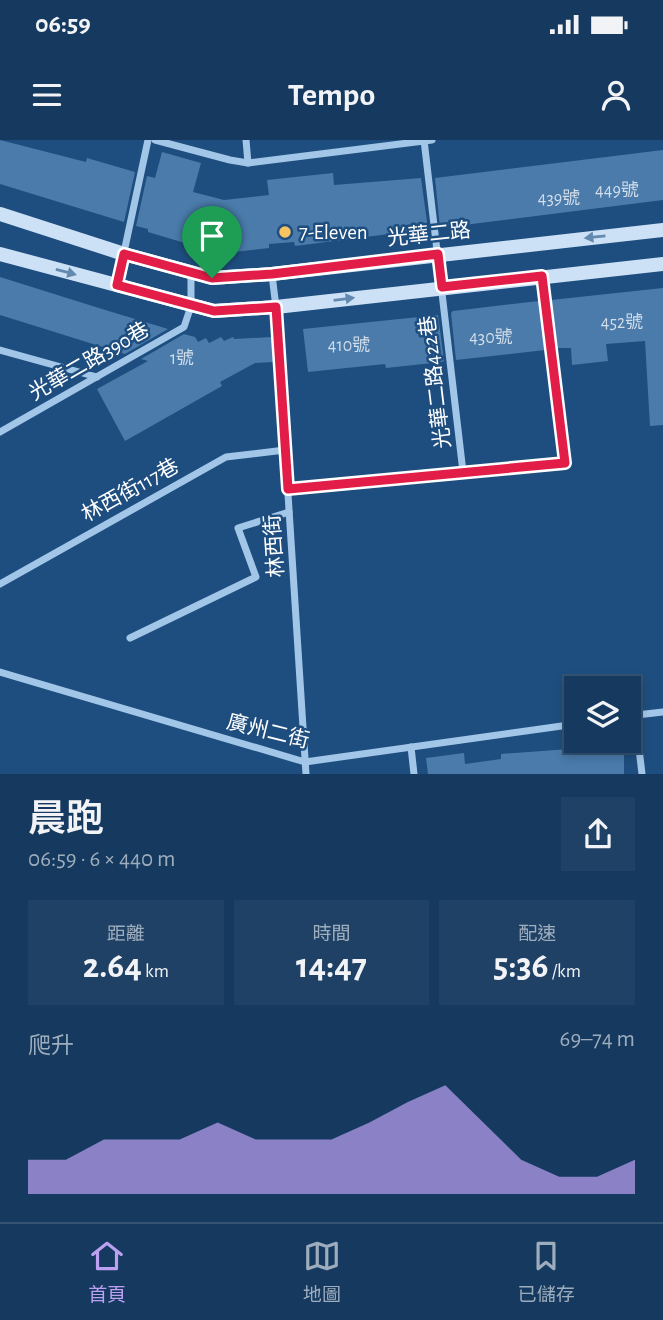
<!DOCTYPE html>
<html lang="zh-TW">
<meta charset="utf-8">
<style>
body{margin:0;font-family:"Alegreya Sans","Noto Sans TC",sans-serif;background:#1f4165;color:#f1f3f6;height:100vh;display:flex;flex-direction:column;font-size:26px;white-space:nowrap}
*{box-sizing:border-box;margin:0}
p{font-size:23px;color:#9eadbd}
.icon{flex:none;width:38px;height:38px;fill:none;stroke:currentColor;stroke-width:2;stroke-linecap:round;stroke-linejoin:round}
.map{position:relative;height:634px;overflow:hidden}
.panel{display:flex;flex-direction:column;background:#163a5f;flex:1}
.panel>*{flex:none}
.buttons{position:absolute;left:564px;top:536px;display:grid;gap:14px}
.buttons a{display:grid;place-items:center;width:77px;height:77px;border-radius:0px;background:#163a5f;box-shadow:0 4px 10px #0003,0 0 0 2px #355474;font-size:35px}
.pin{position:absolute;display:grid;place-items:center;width:60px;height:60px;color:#fff;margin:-72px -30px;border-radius:50% 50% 50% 0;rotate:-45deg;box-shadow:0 0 7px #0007}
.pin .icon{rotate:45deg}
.round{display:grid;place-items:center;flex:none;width:74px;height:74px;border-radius:0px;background:#1f4165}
.head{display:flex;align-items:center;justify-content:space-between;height:119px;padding:0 28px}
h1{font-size:38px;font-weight:600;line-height:52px}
.metrics{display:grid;grid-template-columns:repeat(3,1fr);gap:10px;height:119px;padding:7px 28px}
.metrics div{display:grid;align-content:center;border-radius:0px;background:#1f4165;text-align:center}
.metrics b{font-size:35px;font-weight:600}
.metrics small{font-size:19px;font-weight:400}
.metrics p{font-size:19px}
.chart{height:196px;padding:14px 28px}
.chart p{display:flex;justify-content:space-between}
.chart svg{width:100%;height:126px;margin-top:7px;fill:#bca0f2;opacity:.7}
.status{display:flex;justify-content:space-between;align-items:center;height:49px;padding:0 35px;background:#163a5f;direction:ltr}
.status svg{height:19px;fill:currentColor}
header{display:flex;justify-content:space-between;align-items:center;height:91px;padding:0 28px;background:#163a5f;font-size:32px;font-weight:600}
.tabs{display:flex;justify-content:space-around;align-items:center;height:98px;border-top:2px solid #355474;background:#163a5f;font-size:19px;color:#9eadbd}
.tabs a{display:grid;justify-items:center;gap:4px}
.tabs .active{color:#bca0f2}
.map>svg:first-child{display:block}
</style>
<div class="status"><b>06:59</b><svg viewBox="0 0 49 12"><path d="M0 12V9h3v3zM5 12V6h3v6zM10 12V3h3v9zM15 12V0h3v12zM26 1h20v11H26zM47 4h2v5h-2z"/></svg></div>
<header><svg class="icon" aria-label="menu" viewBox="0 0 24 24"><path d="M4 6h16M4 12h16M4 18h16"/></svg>Tempo<svg class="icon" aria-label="person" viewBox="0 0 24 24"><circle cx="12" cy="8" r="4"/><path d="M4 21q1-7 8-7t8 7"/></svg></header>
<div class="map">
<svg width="663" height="634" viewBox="0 0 663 634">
<rect width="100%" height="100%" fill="#1e4e7f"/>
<g fill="#4a7bab">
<polygon points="0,0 86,22 87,18 135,32 124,82 0,44"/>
<polygon points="663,10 663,60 440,88 435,38"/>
<polygon points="162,12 201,23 193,52 224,60 269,55 267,40 333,33 334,45 421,38 428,89 295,106 294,102 269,104 269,108 225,113 188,104 148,92 148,89 136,86 147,36 155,38"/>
<polygon points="0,137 102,169 168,189 125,214 0,175"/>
<polygon points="663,148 663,285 650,286 645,201 606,204 608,221 572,225 571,208 557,208 551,160"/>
<polygon points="539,161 545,210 456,220 451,173 453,171"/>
<polygon points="438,175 444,221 442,222 386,228 385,224 308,232 303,189"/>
<polygon points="184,194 195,197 198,202 206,198 209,203 221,197 224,201 233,197 234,199 272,197 273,222 255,223 220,242 222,246 125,301 97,249 148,221 141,219"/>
<polygon points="624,605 624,634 428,634 426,618 464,613 465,624 501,619 501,614"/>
</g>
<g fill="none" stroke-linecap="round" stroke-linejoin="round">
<g stroke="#a2c6e8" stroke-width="7">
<polyline points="155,0 230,20 248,23 432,0"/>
<polyline points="246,0 248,23"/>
<polyline points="424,0 463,332"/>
<polyline points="272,135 276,167 306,634"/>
<polyline points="117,145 148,0"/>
<polyline points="0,210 97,237"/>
<polyline points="0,292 184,187 191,166 191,133"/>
<polyline points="288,349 565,323 542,137"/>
<polyline points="0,444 226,317 285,310"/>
<polyline points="130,498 256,437 238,388 289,372"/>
<polyline points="0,532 305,622 576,584"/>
<polyline points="635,575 642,634"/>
<polyline points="628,576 663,572"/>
<polyline points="411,607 414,634"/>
</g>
<g stroke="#cce1f6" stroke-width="14">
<polyline points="0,74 124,114 212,138 272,134 663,90"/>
<polyline points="0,114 214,171 276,167 663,124"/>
</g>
</g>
<defs><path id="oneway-solid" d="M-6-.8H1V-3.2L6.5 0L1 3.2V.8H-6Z" transform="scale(1.75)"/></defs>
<g fill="#6489af">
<use href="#oneway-solid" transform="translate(595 97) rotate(174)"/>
<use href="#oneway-solid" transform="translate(66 132) rotate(15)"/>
<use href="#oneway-solid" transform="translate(344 159) rotate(-7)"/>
</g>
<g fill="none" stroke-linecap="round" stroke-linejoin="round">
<defs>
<polygon id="route" points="124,114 212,138 272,134 438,114 442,147 542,136 565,323 288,349 276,167 214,171 117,145"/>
</defs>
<use href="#route" stroke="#fff" stroke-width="14"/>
<use href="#route" stroke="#e11d48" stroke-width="9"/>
</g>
<circle fill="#f7c361" stroke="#1e4e7f" stroke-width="2.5" cx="285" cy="92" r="7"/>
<g text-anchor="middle" stroke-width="5" stroke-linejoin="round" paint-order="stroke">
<g font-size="18" fill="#d2deea">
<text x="617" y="56">449號</text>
<text x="559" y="64">439號</text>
<text x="622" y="188">452號</text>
<text x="491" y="203">430號</text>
<text x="349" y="211">410號</text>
<text x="182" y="224">1號</text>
</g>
<g font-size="21" fill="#fff" stroke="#1e4e7f" text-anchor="start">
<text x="299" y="99">7-Eleven</text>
</g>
<g font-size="21" fill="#fff" stroke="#1e4e7f">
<text transform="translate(429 94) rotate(-6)" y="7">光華二路</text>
<text transform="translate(89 221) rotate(-30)" y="7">光華二路390巷</text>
<text transform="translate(435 242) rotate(-97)" y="7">光華二路422巷</text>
<text transform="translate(130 350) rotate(-29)" y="7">林西街117巷</text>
<text transform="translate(274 406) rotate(-94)" y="7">林西街</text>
<text transform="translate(268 591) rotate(14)" y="7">廣州二街</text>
</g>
</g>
</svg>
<div class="buttons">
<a><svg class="icon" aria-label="layers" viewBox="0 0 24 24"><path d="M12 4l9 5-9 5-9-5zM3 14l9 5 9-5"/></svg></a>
</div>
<div class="pin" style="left:212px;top:138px;background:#1e9e55"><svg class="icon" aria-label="arrive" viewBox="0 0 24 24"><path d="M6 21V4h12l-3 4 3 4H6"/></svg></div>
</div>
<section class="panel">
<div class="head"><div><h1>晨跑</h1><p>06:59 · 6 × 440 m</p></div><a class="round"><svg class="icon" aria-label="share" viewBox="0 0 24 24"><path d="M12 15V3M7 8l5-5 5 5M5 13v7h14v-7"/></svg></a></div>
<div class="metrics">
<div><p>距離</p><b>2.64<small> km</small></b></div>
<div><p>時間</p><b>14:47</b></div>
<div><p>配速</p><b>5:36<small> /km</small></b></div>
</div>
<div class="chart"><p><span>爬升</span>69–74 m</p>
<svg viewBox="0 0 160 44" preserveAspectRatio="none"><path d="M0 44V32L10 32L20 25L30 25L40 25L50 19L60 25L70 25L80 25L90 19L100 12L110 6L120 19L130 32L140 38L150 38L160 32V44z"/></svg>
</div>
</section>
<nav class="tabs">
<a class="active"><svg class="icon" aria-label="home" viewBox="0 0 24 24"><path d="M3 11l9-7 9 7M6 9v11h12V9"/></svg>首頁</a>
<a><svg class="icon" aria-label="map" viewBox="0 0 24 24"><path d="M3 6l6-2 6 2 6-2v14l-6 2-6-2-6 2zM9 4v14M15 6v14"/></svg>地圖</a>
<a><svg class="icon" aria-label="saved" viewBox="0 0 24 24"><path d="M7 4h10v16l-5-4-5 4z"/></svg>已儲存</a>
</nav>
